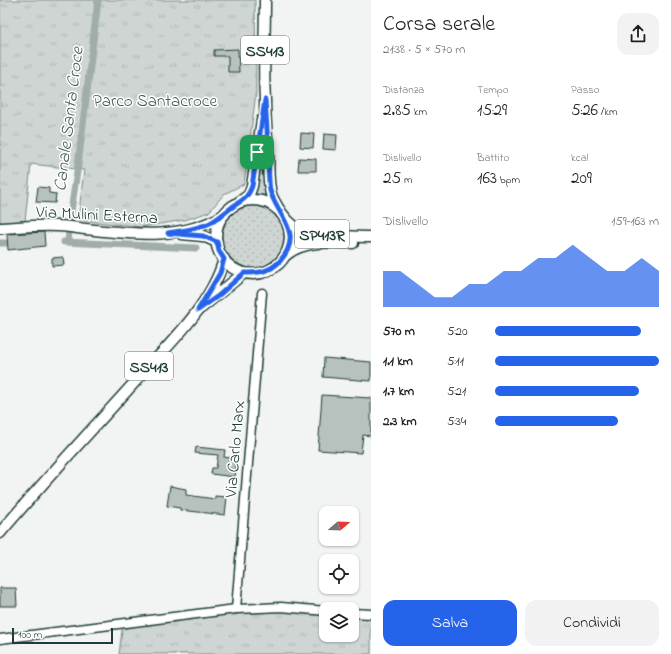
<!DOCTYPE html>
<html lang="it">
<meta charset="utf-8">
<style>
body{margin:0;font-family:"Indie Flower",sans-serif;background:#f2f2f2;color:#202124;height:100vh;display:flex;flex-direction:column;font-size:15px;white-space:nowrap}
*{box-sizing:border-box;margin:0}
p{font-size:13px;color:#757577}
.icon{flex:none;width:22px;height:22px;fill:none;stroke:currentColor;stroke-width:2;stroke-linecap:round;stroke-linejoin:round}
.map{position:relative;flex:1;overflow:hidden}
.panel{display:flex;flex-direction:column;background:#fff;width:300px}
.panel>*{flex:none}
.needle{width:26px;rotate:71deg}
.controls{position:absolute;left:319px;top:506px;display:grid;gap:8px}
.controls a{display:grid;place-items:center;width:40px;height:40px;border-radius:8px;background:#fff;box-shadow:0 1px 3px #0004;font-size:20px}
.scale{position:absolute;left:12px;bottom:10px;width:101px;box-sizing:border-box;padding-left:4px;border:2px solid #1f3d34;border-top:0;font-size:11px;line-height:14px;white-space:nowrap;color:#1f3d34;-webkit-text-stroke:3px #fff;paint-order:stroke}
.pin{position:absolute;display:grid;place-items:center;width:34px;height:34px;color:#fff;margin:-17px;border-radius:8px;box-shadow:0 2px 6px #0006}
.round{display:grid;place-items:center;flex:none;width:42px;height:42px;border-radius:12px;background:#f2f2f2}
.head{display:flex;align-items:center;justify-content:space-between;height:68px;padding:0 12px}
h1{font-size:22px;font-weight:600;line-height:30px}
.metrics{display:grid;grid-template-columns:repeat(3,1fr);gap:6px;height:68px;padding:4px 12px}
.metrics div{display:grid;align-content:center}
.metrics b{font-size:17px;font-weight:600}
.metrics small{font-size:11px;font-weight:400}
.metrics p{font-size:11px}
.chart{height:112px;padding:8px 12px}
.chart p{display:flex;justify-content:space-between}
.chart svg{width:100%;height:72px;margin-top:4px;fill:#2563eb;opacity:.7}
.cta{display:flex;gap:8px;margin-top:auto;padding:8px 12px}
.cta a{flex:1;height:46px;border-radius:12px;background:#2563eb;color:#fff;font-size:16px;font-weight:600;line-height:46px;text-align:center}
.cta a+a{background:#f2f2f2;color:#202124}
ul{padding:0 12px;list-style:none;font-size:13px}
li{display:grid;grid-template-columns:64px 48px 1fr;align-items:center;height:30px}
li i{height:10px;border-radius:5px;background:#2563eb}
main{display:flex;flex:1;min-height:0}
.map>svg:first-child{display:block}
</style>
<main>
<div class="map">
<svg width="371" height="654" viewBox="0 0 371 654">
<defs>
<pattern id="grass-dots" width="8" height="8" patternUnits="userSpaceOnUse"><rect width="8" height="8" fill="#ced5d3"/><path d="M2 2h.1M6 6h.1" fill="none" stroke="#b0b8b6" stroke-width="1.8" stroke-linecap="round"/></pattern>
<pattern id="park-tufts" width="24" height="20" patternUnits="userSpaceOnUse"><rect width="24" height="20" fill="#ced5d3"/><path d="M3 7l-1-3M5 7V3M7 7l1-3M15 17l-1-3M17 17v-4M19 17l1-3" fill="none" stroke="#b0b8b6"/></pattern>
</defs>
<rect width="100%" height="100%" fill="#f2f3f3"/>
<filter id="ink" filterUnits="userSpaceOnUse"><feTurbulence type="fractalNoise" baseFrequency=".025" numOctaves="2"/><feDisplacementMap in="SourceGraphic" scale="8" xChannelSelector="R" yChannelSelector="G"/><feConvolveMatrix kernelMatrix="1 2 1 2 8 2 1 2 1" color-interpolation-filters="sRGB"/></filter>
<g filter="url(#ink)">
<g fill="url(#grass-dots)" stroke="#768984">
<polygon points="264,157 266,195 255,194 261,158"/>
<circle cx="253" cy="237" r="31"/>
</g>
<g fill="url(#park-tufts)" stroke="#768984">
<polygon points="0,0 255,0 256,93 244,184 224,194 209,212 185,220 141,227 78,220 84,170 31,164 25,221 0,223"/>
<polygon points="309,606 333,609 326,609 326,635 352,635 352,611 371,613 371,654 119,654 123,622"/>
</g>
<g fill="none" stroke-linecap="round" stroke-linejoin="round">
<g stroke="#a1adaa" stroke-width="7">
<polyline points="64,242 196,248"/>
<polyline points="68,242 70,218 78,165 98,0"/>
<polyline points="0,243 7,243"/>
</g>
</g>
<g fill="#b7c1bd" stroke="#1f3d34">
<polygon points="238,49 239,72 228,72 228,56 214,56 214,50"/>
<polygon points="301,133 314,134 313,148 300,147"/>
<polygon points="324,134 337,135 336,150 323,149"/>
<polygon points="299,158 316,159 316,171 298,171"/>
<polygon points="38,187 49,188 49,193 56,194 55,203 36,202"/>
<polygon points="44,232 45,246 8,250 7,234"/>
<polygon points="63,257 64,265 52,266 52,258"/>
<polygon points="324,358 371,362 371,381 323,377"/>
<polygon points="322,395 371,398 371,436 363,435 361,453 318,450"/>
<polygon points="196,447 225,450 224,457 237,459 235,477 211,474 212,468 216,468 218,455 195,453"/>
<polygon points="170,486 186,489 186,495 215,499 215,496 227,497 225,515 180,510 180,508 167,506"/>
<polygon points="0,588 16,588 17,606 0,606"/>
</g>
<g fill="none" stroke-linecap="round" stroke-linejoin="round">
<defs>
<g id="minor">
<polyline points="236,609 262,293"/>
<polyline points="352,613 371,614"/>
<polyline points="0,639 236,609 281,607 326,611"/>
</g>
<g id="major">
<path d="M 265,0 C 265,33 263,67 265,100 C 265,117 267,135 268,152 C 269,166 267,183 272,197 C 277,207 284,219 294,226 C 310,238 351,236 371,237"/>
<circle cx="253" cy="237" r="37"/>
<polyline points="239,202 249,195 252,186 262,120"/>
<path d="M 0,228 C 19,227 39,225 58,226 C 67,226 76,228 85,229 C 132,234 181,241 224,215"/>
<polyline points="182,234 203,236 217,242"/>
<path d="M 286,255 C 304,240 332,242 353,243"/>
<polyline points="201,308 244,273"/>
<path d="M 0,533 C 43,482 89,433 134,383 C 166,347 211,307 224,259"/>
</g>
</defs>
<use href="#minor" stroke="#1f3d34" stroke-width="11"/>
<use href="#major" stroke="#1f3d34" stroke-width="13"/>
<use href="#minor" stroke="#fff" stroke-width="8"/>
<use href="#major" stroke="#fff" stroke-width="10"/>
</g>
</g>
<g fill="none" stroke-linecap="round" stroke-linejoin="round" filter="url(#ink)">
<defs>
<path id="route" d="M 265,100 C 266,118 268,135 268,152 C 269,161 268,171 269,180 C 269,185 270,193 273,198 C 283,221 302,236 280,261 C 270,272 258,273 244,273 L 218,296 L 198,310 L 220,273 L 224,259 L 219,251 L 217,242 L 203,236 L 168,233 C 182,231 197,229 210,223 C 218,219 224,213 231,208 C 241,200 247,200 252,186 Z"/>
</defs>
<use href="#route" stroke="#fff" stroke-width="8"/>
<use href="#route" stroke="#2563eb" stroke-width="5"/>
</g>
<g text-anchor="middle" stroke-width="3" stroke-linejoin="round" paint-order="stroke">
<g fill="#fff" stroke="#627771" stroke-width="1">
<rect x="241" y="36" width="48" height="28" rx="3"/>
<rect x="295" y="220" width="54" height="28" rx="3"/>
<rect x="125" y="352" width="48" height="28" rx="3"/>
</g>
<g font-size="16" font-weight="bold" fill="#1f3d34">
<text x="265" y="56">SS413</text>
<text x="322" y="240">SP413R</text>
<text x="149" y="372">SS413</text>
</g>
<g font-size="17" fill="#425b54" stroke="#fff">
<text x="155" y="106">Parco Santacroce</text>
</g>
<g font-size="17" fill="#1f3d34" stroke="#fff">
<text transform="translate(97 214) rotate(3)" y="6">Via Mulini Esterna</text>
<text transform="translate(234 449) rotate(-85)" y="6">Via Carlo Marx</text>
</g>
<g font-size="18" font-style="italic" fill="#465f57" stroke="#fff">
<text transform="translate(68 119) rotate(-83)" y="6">Canale Santa Croce</text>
</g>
</g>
</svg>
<div class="controls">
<a><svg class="needle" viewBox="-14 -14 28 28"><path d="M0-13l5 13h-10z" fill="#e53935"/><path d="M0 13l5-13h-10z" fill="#757577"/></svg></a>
<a><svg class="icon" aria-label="locate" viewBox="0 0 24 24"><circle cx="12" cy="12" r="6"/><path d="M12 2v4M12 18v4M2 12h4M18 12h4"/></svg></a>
<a><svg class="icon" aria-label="layers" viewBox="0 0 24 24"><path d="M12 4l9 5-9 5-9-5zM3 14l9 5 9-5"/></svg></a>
</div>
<div class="scale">100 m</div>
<div class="pin" style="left:257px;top:152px;background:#1e9e55"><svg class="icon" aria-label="arrive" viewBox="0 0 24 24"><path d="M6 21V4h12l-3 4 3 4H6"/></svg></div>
</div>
<section class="panel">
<div class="head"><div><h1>Corsa serale</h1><p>21:38 · 5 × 570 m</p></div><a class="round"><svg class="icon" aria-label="share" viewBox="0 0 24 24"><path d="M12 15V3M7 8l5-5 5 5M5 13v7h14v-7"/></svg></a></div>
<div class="metrics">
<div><p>Distanza</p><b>2.85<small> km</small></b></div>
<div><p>Tempo</p><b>15:29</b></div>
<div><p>Passo</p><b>5:26<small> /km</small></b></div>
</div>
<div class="metrics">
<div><p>Dislivello</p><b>25<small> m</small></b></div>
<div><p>Battito</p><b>163<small> bpm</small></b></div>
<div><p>kcal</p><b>209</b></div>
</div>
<div class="chart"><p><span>Dislivello</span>159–163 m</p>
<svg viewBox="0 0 160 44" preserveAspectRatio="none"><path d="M0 44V22L10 22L20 30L30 38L40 38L50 30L60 30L70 22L80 22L90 14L100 14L110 6L120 14L130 22L140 22L150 14L160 22V44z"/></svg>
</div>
<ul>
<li><b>570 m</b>5:20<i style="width:89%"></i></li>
<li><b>1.1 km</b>5:11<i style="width:100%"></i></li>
<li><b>1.7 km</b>5:21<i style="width:88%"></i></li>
<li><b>2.3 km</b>5:34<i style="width:75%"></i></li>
</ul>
<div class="cta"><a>Salva</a><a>Condividi</a></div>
</section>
</main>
